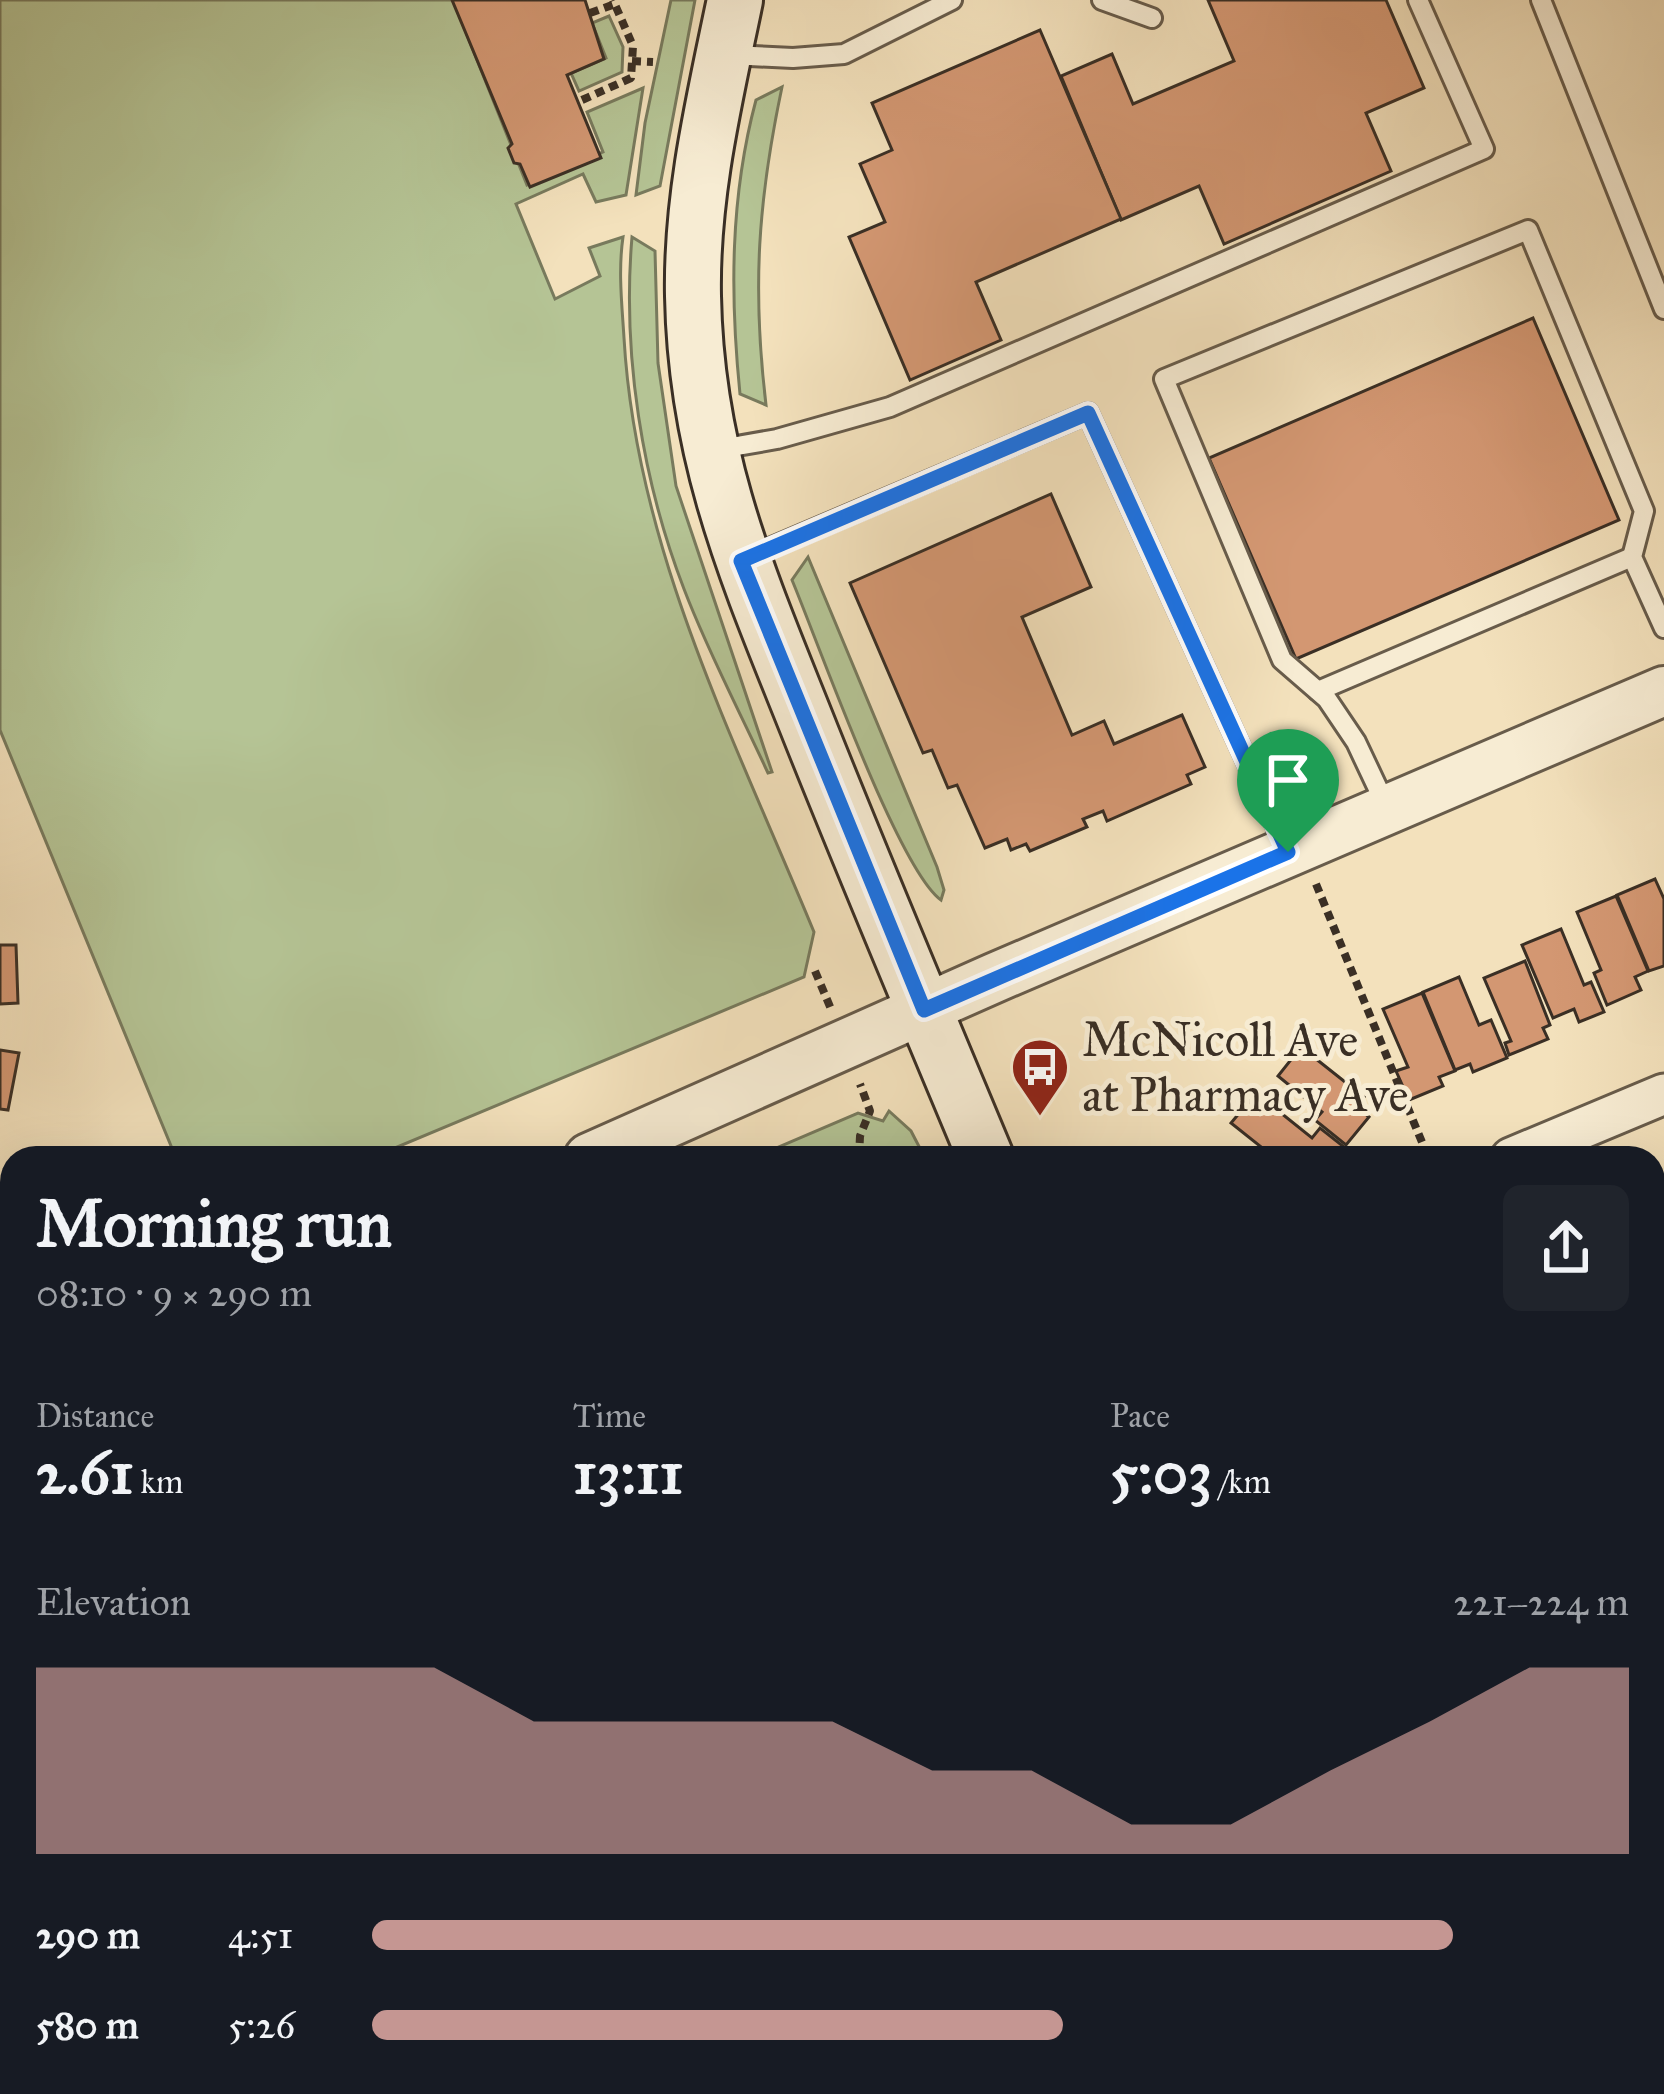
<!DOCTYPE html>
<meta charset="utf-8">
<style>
body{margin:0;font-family:"IM FELL Great Primer",serif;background:#20242c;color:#f1f3f6;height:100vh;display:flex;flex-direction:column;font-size:45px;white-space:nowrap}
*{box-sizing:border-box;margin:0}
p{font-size:39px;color:#9ea1a6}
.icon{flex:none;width:66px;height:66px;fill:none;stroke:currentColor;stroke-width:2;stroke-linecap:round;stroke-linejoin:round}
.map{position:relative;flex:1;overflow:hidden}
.sheet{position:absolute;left:0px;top:1146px;width:1665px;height:948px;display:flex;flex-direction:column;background:#171b24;border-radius:36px 36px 0 0;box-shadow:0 12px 48px #0002}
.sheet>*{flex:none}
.pin{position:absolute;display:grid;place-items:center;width:102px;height:102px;color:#fff;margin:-123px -51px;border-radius:50% 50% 50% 0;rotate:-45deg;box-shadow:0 0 12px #0007}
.pin .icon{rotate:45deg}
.round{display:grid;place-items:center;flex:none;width:126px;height:126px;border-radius:18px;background:#20242c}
.headline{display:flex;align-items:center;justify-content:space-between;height:204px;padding:0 36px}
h1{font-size:66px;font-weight:700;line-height:90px}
.figures{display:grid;grid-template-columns:repeat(3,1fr);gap:18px;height:204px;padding:12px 36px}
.figures div{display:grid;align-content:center}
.figures b{font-size:60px;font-weight:700}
.figures small{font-size:33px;font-weight:400}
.figures p{font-size:33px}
.chart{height:336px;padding:24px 36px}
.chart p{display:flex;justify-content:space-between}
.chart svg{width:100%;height:216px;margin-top:12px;fill:#c59692;opacity:.7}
ul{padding:0 36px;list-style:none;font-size:39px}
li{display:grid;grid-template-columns:192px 144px 1fr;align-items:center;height:90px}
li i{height:30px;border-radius:15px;background:#c59692}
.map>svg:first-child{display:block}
</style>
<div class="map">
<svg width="1664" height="2094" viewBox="0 0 1664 2094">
<rect width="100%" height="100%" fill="#f3e1bc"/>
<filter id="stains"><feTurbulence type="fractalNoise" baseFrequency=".00167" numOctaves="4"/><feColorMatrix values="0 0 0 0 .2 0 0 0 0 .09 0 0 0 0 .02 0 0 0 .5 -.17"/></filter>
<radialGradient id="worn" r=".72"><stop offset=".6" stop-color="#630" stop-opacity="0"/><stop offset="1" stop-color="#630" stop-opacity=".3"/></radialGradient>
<g fill="#b5c495" stroke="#787a5d" stroke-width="3">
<path d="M 0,0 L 453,0 L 527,185 L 603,152 L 587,112 L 643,88 L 626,195 L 596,202 L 583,174 L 516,204 L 555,299 L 600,276 L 589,248 L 623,237 C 618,271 622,305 624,338 C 636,549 735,740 814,932 L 804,977 L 371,1158 L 176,1158 L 0,730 Z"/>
<polygon points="671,0 695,0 660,186 636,195 645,123"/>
<polygon points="609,16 623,47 622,72 579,91 571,73 606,58 592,23"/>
<path d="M 782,87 C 758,201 752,288 766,405 L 740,394 C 730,295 730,197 756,100 Z"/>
<path d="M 632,237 L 655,251 L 658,363 L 676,486 L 772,772 L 768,773 C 740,712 708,652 684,589 C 642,480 622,354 632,237 Z"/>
<path d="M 808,557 L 937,867 L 944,890 L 941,900 C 898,869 818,642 792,580 Z"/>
<polygon points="889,1111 911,1131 925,1158 753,1158 858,1113 883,1121"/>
<polygon points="535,2082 1319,2082 1324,2094 540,2094"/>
</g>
<g fill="#d39772" stroke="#3a2f25" stroke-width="3">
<polygon points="452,0 585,0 604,59 567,75 601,158 530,187 520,164 514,163 508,148 512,144"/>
<polygon points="1208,0 1386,0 1424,88 1366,113 1391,171 1224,244 1199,186 1121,220 1061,76 1112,54 1133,104 1234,61"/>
<polygon points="1040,30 1121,219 976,282 1001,340 910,380 849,237 885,222 860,164 892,150 872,103"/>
<polygon points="1533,318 1619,520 1296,659 1209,458"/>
<polygon points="1051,494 1091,587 1022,617 1072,735 1104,721 1114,744 1182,715 1205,767 1187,775 1191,784 1107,821 1103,811 1083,819 1087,827 1030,851 1026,844 1011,850 1007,839 985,848 957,785 948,788 932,750 923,753 850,583"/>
<polygon points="1655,879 1664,899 1664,966 1649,971 1617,895"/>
<polygon points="1616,896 1648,971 1635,977 1641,990 1607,1005 1594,973 1601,970 1577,912"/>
<polygon points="1561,929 1584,985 1591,982 1604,1012 1579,1022 1574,1009 1553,1018 1522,945"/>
<polygon points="0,945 16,945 18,1003 0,1004"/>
<polygon points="1525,961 1550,1025 1543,1028 1548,1039 1509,1055 1505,1043 1511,1041 1484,978"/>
<polygon points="1459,977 1479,1025 1491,1020 1507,1058 1473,1072 1470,1064 1455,1070 1423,992"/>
<polygon points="1422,993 1455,1071 1439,1077 1443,1086 1409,1100 1396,1071 1408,1067 1383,1009"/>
<polygon points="1301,1047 1364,1097 1356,1106 1369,1117 1346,1145 1315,1120 1322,1112 1278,1076"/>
<polygon points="0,1050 19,1053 8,1110 0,1109"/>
<polygon points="1256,1093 1312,1138 1320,1128 1353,1154 1350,1158 1275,1158 1231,1123"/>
<polygon points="1664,1196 1664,1291 1653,1301 1653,1201"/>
<polygon points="1664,1393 1664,1556 1653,1530 1653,1397"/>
<polygon points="12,1944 12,2006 0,1980 0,1949"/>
<polygon points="12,2026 12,2082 71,2082 43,2094 0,2094 0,2077 6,2074 0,2060 0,2031"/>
<polygon points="103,2082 122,2082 128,2094 81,2094"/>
<polygon points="356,2082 440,2082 445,2094 332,2094"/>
</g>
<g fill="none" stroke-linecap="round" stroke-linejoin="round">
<defs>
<g id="service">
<polyline points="1102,0 1152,18"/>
<polyline points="1541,0 1664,309"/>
<polyline points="730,55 793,58 844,54 952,0"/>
<polyline points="714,450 777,439 890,407 1484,149 1418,0"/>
<polyline points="746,558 1088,413 1288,852"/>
<polyline points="1318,691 1632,557"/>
<polyline points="1388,810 1356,742 1327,699 1282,660 1164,379 1528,230 1644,511 1632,557 1664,628"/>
</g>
<g id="minor">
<polyline points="1511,1158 1664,1094"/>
<polyline points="1653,1780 1664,1807"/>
<polyline points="0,1855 12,1850"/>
<polyline points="232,2082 237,2094"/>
</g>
<g id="tertiary">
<polyline points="589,1158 994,978 1664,691"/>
<polyline points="0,1415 12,1410"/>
</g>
<g id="secondary">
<path d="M 735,0 C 715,97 691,195 693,296 C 696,465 752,585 813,739 C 869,879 928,1019 986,1158"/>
<polyline points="1375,2082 1380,2094"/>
</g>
</defs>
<use href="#service" stroke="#685c4b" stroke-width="24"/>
<use href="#minor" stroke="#685c4b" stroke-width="45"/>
<use href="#tertiary" stroke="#685c4b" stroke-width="54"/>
<use href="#secondary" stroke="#3a2f25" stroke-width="60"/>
<g stroke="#3a2f25" stroke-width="8" stroke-dasharray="9 6" stroke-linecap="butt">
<polyline points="590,13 615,4"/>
<polyline points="632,61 653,62"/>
<polyline points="582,100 631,78 633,46 613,0"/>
<polyline points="1316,884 1426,1152 1433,1158"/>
<polyline points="815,971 831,1009"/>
<polyline points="859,1158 860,1136 870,1111 860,1084"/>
<polyline points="1210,2082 1215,2094"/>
</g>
<use href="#service" stroke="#f7ecd3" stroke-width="18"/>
<use href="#minor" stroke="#f7ecd3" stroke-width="39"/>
<use href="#tertiary" stroke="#f7ecd3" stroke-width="48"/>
<use href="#secondary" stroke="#f7ecd3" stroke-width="54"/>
</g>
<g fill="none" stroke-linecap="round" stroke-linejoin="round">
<defs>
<polygon id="route" points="1088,413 1288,852 924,1010 741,561"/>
</defs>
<use href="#route" stroke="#fff" stroke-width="24"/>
<use href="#route" stroke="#1a73e8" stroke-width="15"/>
</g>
<defs>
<symbol id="bus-pin" viewBox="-11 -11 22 30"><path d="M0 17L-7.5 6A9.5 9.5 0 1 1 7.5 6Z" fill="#8f2418" stroke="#f7ecd3"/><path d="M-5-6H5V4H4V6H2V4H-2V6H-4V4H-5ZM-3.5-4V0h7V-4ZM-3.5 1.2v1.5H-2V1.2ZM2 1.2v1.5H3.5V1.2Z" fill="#fff"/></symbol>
</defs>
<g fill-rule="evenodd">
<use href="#bus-pin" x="1007" y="1034" width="66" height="90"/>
</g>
<g text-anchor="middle" stroke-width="10" stroke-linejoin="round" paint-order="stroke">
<g font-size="48" fill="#3a2f25" stroke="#f7ecd3" text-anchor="start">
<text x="1082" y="1056">McNicoll Ave<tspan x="1082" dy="55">at Pharmacy Ave</tspan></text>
</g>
</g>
<rect width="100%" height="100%" filter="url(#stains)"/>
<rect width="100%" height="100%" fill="url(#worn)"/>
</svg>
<div class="pin" style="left:1288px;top:852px;background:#1e9e55"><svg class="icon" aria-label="arrive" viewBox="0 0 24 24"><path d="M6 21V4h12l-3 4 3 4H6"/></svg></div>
<section class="sheet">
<div class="headline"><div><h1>Morning run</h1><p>08:10 · 9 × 290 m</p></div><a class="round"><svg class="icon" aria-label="share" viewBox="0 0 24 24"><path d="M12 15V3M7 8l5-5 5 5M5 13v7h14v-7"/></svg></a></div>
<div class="figures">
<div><p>Distance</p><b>2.61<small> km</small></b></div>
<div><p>Time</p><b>13:11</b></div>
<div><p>Pace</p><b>5:03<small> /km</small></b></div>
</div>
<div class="chart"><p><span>Elevation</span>221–224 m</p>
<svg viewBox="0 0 160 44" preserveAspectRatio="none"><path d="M0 44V6L10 6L20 6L30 6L40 6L50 17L60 17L70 17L80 17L90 27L100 27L110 38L120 38L130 27L140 17L150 6L160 6V44z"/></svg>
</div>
<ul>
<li><b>290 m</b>4:51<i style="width:86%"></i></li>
<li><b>580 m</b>5:26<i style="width:55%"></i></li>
</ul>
</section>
</div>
